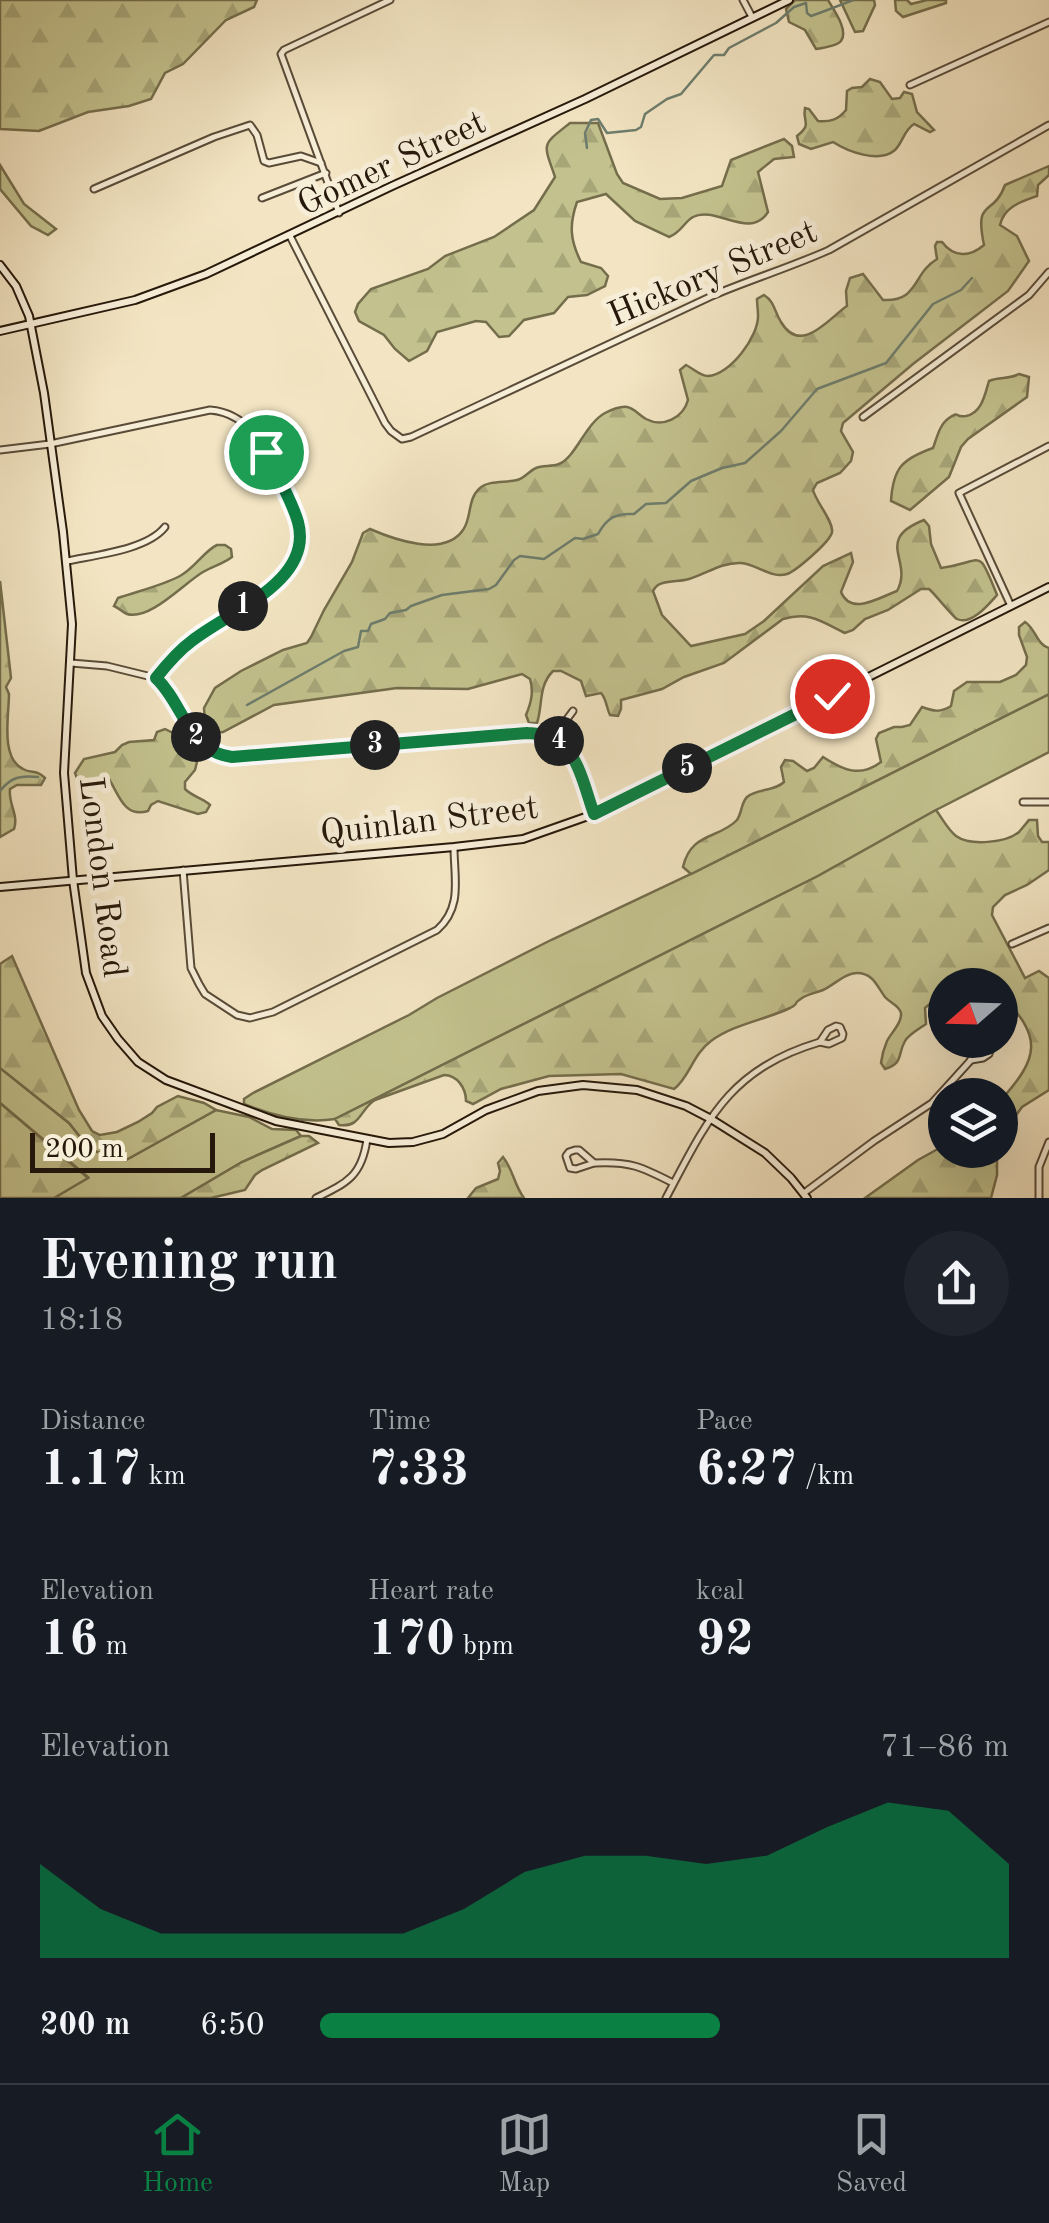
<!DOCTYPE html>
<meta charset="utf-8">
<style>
body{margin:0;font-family:"Old Standard TT",serif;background:#20242c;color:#f1f3f6;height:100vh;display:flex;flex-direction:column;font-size:38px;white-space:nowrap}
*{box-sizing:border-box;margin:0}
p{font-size:32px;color:#9ea1a6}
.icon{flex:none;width:55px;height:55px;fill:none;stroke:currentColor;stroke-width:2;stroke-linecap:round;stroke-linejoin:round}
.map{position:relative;height:1198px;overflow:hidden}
.side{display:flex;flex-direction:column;background:#171b24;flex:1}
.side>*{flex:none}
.needle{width:65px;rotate:250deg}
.fabs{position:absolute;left:928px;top:968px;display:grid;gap:20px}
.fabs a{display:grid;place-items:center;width:90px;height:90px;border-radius:50%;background:#171b24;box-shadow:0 10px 40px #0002;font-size:50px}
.scale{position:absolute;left:30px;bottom:25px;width:185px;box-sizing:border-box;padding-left:10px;border:5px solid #26180a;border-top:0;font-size:28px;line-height:35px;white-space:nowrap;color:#26180a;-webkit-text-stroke:8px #f7eed8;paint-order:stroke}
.pin{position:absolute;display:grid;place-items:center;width:85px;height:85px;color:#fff;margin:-42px;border:5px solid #fff;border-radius:50%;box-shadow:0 2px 10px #0007}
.km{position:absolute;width:50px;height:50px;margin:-25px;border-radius:50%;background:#222;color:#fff;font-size:28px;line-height:50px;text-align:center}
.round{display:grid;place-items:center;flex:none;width:105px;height:105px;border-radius:52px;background:#20242c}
.headline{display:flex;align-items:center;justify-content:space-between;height:170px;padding:0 40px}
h1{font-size:55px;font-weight:700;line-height:75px}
.metrics{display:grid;grid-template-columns:repeat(3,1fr);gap:15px;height:170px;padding:10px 40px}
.metrics div{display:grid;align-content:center}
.metrics b{font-size:50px;font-weight:700}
.metrics small{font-size:28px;font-weight:400}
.metrics p{font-size:28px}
.chart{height:280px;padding:20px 40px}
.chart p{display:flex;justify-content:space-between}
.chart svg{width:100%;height:180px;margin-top:10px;fill:#0b8043;opacity:.7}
ul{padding:0 40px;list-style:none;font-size:32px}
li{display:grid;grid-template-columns:160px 120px 1fr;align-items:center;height:75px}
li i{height:25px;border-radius:12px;background:#0b8043}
.tabs{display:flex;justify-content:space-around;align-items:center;height:140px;border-top:2px solid #363941;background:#171b24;font-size:28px;color:#9ea1a6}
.tabs a{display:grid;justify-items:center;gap:5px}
.tabs .on{color:#0b8043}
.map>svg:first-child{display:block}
</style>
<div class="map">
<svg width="1049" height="1198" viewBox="0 0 1049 1198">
<defs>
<pattern id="forest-firs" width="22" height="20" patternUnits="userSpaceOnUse" patternTransform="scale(2.5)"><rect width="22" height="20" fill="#c3c28e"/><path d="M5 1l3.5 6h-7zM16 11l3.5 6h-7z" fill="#a7a679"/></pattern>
</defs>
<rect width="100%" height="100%" fill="#f3e5c3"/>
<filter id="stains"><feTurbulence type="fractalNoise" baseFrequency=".002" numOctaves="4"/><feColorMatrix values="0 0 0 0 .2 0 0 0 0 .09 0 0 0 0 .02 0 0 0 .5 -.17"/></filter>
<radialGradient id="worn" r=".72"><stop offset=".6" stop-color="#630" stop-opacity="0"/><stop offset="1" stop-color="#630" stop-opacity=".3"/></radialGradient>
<g fill="#c3c28e" stroke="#746d4c" stroke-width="2.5">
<path d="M 1049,694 L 1049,752 L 936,810 L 818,876 L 335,1119 C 304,1124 273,1116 244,1104 L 244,1099 L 253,1093 L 409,1015 L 437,998 L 551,940 L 691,874 Z"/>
<polygon points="0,1068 69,1123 89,1148 126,1160 216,1110 249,1117 272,1129 296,1130 301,1136 242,1162 181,1198 54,1198 88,1177 0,1103"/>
</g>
<g fill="url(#forest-firs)" stroke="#746d4c" stroke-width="2.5">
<polygon points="0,0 257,0 254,7 226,20 183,64 165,73 151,99 129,106 88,112 39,131 0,129"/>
<path d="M 795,0 L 828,0 C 833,9 849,30 841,41 C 837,46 823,48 816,49 L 805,30 L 789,22 L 786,9 Z"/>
<polygon points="840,0 874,0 875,5 863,31 855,32"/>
<polygon points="895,0 907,0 911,4 927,0 946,0 946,3 903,17 896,11"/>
<path d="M 870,79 L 880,82 L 892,99 L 900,98 L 904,92 L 912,94 L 917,112 L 934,130 L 930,132 L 914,124 C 904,130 903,142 895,150 C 879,164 847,151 833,142 L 811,149 L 799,144 L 797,136 C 813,123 802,123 805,108 L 809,109 L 818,121 C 830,122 838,120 846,110 L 847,91 L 852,88 L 862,87 Z"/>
<path d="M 570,123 L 598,123 L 617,174 L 623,183 L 660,199 L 682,198 L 722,186 L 731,160 L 784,139 L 792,146 L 794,157 L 774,159 L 758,172 L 768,212 C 750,241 716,205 693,217 C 683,223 682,232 669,237 L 635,221 L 606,194 L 577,202 C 569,225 570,240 581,262 L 601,268 L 608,276 L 605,286 L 587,295 L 568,297 L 554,313 L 524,320 L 509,336 L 499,337 L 486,322 L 476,321 L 437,332 L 427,351 L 409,361 L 395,349 L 384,335 L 359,321 L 355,312 L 358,304 L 371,289 L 428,269 L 445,256 L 494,237 L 534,210 L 555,177 C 543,142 541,146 570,123 Z"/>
<polygon points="0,165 24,204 56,229 48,235 31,226 0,189"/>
<path d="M 1049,166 L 1049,175 L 1038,185 L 1037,196 C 1020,202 1004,207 1000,225 L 1017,236 L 1029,261 L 1008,291 L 913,364 L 843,423 L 841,431 L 853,452 L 851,461 L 840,473 L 817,483 L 813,490 C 816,502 834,522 832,532 C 831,541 796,571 787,574 C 771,579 757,564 741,563 C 722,562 706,574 689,579 C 680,582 666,580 658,585 C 655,587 654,589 653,591 L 662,615 L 691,646 L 745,634 L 764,621 L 823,566 L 851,553 L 853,562 L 841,592 C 851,616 878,598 897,591 C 914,561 873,540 924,520 L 929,526 L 931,544 L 941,568 C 985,562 977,545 997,595 C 989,604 971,626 957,619 C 953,617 935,594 929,589 L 921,589 L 888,610 L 865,619 L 853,630 L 845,633 C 822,622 810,611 783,619 L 724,663 L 684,677 L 662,689 L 621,700 L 621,709 L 618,716 L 610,715 C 606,707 607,700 601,693 L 586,696 L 581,681 L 561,671 L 553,671 C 538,686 543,705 537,723 L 529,723 L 526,715 C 531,703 534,692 530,679 L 522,674 L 468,689 L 397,688 L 274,705 L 223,732 L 215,733 L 208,730 L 205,723 L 204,708 L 215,688 L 241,671 L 283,650 L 307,643 L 311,637 L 324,610 L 352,562 L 363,533 L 370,529 C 393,539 444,558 463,530 C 472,518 467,499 480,488 C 489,480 506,483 517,480 C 525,478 529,471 536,468 C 543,465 552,467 559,464 C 576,457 585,424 605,413 C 611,410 620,406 627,407 C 634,408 639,415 646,419 C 663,428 683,418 688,400 L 680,370 L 686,365 C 694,369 700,376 708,376 C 730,375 759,336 758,315 C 758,310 757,304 757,299 L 764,295 C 775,302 774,311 781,322 C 801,356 829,318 847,306 L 846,291 L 850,278 L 863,274 L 883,300 C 919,302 912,274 937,259 L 935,246 L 937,242 L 942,242 C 954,258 970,257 984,245 C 974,197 993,218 1005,185 Z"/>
<path d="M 1019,374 L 1029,377 L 1027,397 L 968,439 L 961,447 L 949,477 L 910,510 L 891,501 C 893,468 902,459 933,448 C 937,438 939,425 949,418 C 961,410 953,418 966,416 C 982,413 985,394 989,381 C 1000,376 1008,380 1019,374 Z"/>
<path d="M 217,545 L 225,545 L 231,549 L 232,557 C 223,564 213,566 203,572 C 184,583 150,621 127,614 C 122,612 119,608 114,606 L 118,598 C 138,591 161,586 180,576 C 195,568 204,551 217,545 Z"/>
<path d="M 0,581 L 11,678 L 6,687 L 9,694 C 9,715 0,758 23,769 C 32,774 36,769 45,778 L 41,785 L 17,785 L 10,789 C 8,804 19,815 14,829 L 0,837 Z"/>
<path d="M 1025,622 C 1036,629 1036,644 1049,648 L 1049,694 L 691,874 L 683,867 C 691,832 719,839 737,820 C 742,813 741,803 747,797 C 757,788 774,792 784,782 L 781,767 L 785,760 L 793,761 L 807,771 L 814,768 L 823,757 C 843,770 860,778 881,762 L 876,739 L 879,733 L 894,727 L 902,727 L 910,725 L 922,707 C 933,711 940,713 951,706 L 954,691 L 967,682 L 1000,682 L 1016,675 L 1026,665 L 1027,657 L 1019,635 L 1019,627 Z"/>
<path d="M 165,729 L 179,736 L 197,762 L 195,770 L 185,782 L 185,789 C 193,797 203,798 210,805 L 206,812 L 198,814 L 158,801 L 151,805 L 148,811 C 124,818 119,795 109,779 C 99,775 89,782 78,781 L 75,773 L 84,759 L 115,752 L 122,745 L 129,742 L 154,740 L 157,732 Z"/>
<path d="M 936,810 C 942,818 948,830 956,836 C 970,846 1006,843 1019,832 C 1020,831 1028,821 1029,820 L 1037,820 L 1038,836 L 1042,842 L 1049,842 L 1049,870 L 1027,885 L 1005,895 L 993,907 L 992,915 L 1025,978 L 1039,971 L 1049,978 L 1049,1090 L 1022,1107 L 1000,1138 L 1000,1101 C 1040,1057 1043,1037 1000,994 L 1000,985 L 945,985 L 945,1000 L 932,1002 L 925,1008 L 926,1024 C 919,1029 909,1034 905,1041 C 897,1055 904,1063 885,1069 L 881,1063 C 882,1055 884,1048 887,1041 C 891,1033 902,1023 901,1013 C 899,1005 890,1003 885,997 C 877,986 873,973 857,973 C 845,973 834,985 823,990 C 816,993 808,994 802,998 C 790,1006 802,1001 790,1008 C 765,1020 734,1024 711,1041 C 693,1054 689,1078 674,1089 L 621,1074 L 549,1076 L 501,1089 L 473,1104 L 466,1101 C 466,1088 457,1075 444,1075 L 375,1100 C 360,1109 361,1128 339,1125 L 335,1119 L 818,876 Z"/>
<polygon points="12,956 79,1110 92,1131 100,1135 117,1132 138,1122 152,1113 157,1107 178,1096 204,1103 216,1110 126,1160 110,1158 89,1148 69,1123 0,1068 0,964"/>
<polygon points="0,1103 88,1178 54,1198 0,1198"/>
<polygon points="301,1136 309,1136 318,1143 262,1170 255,1175 245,1190 211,1198 181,1198 242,1162"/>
<polygon points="945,1145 945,1150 997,1150 997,1175 991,1198 865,1198 918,1160"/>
<path d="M 503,1157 C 513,1169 514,1185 524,1198 L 468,1198 L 476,1188 L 498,1179 L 500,1171 L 498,1163 Z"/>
</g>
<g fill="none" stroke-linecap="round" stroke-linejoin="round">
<g stroke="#6d7d6d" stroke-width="2.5">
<path d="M 587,148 L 585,133 L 591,120 L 598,119 L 607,133 L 636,130 L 641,127 L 645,114 L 667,99 L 681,94 L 714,55 L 724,55 L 729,48 L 776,23 L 794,7 L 806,3 L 807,13 L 811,16 C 825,11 838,6 853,0"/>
<path d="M 247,705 L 344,651 L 358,647 L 361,631 L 368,631 L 371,624 L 385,619 L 390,613 L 406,610 L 411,606 L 442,595 L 489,589 L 496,585 L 514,560 L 520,556 L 544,559 L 575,538 L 583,539 L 598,534 C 607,518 615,513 634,514 L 646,504 L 666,503 L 691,481 L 722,468 L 745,463 L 781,431 L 817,389 L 886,363 L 933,304 L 961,290 L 972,278"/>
<path d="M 0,791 C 11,777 21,775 38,777"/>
</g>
<defs>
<g id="street">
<polyline points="743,0 752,17"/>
<polyline points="910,85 1049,22"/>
<polyline points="94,189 214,137 250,125 257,135 264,161 269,163 301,156 321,163"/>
<polyline points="262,198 326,173"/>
<polyline points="339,213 281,54 284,50 390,0"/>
<path d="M 290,236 L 385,423 L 391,431 L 402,439 L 411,437 L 714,295 C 752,279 791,267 829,250 L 1049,125"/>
<polyline points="863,417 1029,295 1049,272"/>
<path d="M 0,450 L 50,444 L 210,410 C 263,414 279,479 297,520 C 308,586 236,606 193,639 C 178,650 167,663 156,678"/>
<path d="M 67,561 C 95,555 147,550 165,527"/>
<polyline points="1011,606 959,493 1049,446"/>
<polyline points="71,663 107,666 156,678"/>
<path d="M 156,678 C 182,702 187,744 224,756 L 527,733 C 538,734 550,734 559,741 C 579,756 586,792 594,814"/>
<polyline points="553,738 573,711"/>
<polyline points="1023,802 1049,802"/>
<path d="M 183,870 L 191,968 L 199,984 L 205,994 L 237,1015 L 250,1018 L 273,1012 L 437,930 C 463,907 454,878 454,847"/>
<polyline points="1012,944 1049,928"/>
<polygon points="836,1026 840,1027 843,1034 842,1038 829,1044 820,1042 828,1030"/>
<polyline points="976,1040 972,1047 971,1060 983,1058 989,1054 991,1045 988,1040"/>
<polygon points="575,1150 579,1150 594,1163 576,1169 570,1168 566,1156 569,1152"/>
<path d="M 594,1163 C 630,1161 642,1167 673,1183"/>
<polyline points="804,1193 874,1141 932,1103 971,1060"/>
<path d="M 316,1198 C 347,1183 362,1176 367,1139"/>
<path d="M 666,1198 C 708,1119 729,1069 820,1042"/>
<polyline points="1039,1198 1039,1167 1049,1142"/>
</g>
<g id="secondary">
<polyline points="0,265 16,286 29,316 44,393 63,532 72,624 64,773 73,880 86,973 102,1016 118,1039 138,1062 166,1080 276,1121 389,1143 413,1142 443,1134 486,1110 538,1091 583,1085 637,1090 686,1106 711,1119 765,1153 791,1178 807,1198"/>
<polyline points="0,331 135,300 206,274 392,186 585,99 789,0"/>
<polyline points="0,887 454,847 523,839 594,814 1049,587"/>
</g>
</defs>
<use href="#street" stroke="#594b38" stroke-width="9"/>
<use href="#secondary" stroke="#26180a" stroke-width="10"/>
<use href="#street" stroke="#f7eed8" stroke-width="5"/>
<use href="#secondary" stroke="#f7eed8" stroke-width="6"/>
</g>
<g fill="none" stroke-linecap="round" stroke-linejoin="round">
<defs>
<path id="route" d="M 266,452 C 276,474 291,498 298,522 C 314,581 230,611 193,640 C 178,651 167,664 156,678 C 184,704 188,752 232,757 L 527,733 C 538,734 550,734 559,741 C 579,756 586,792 594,814 L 832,696"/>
</defs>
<use href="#route" stroke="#fff" stroke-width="20"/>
<use href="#route" stroke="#0b8043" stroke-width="12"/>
</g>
<g text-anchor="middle" stroke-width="10" stroke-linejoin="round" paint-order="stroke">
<g font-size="35" fill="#26180a" stroke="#f7eed8">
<text transform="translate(391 162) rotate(-25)" y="12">Gomer Street</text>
<text transform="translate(712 272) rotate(-23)" y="12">Hickory Street</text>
<text transform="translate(429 819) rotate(-7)" y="12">Quinlan Street</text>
<text transform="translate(104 877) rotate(83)" y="12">London Road</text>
</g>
</g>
<rect width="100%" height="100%" filter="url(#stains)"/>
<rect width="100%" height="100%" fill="url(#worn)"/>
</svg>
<div class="fabs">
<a><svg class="needle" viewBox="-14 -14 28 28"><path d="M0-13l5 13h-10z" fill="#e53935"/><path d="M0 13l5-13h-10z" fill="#9ea1a6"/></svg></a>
<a><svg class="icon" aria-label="layers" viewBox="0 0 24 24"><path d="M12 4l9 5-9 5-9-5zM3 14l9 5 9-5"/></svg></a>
</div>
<div class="scale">200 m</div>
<div class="pin" style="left:266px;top:452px;background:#1e9e55"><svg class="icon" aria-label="arrive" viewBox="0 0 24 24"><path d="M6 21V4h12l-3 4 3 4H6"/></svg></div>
<div class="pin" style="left:832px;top:696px;background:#d93025"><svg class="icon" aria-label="check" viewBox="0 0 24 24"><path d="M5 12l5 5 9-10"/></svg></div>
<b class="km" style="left:243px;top:606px">1</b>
<b class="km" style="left:196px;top:737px">2</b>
<b class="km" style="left:375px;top:745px">3</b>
<b class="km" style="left:559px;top:741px">4</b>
<b class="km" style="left:687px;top:768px">5</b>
</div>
<section class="side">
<div class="headline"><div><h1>Evening run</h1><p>18:18</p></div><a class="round"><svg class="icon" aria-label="share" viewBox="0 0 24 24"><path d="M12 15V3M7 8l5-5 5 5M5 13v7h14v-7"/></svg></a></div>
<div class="metrics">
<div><p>Distance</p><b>1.17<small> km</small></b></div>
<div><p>Time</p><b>7:33</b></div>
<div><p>Pace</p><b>6:27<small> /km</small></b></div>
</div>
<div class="metrics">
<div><p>Elevation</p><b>16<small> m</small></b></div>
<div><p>Heart rate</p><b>170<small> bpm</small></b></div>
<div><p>kcal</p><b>92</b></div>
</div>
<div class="chart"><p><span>Elevation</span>71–86 m</p>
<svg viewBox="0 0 160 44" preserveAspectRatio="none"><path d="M0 44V21L10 32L20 38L30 38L40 38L50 38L60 38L70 32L80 23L90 19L100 19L110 21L120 19L130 12L140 6L150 8L160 21V44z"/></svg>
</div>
<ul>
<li><b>200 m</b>6:50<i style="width:58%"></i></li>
</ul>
</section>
<nav class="tabs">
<a class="on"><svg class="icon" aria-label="home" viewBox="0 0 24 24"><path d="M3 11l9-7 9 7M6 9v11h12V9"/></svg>Home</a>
<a><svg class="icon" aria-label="map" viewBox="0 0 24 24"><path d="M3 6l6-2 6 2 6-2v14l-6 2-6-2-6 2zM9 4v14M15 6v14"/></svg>Map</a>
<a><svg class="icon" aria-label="saved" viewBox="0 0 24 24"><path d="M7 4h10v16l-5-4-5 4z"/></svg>Saved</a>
</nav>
